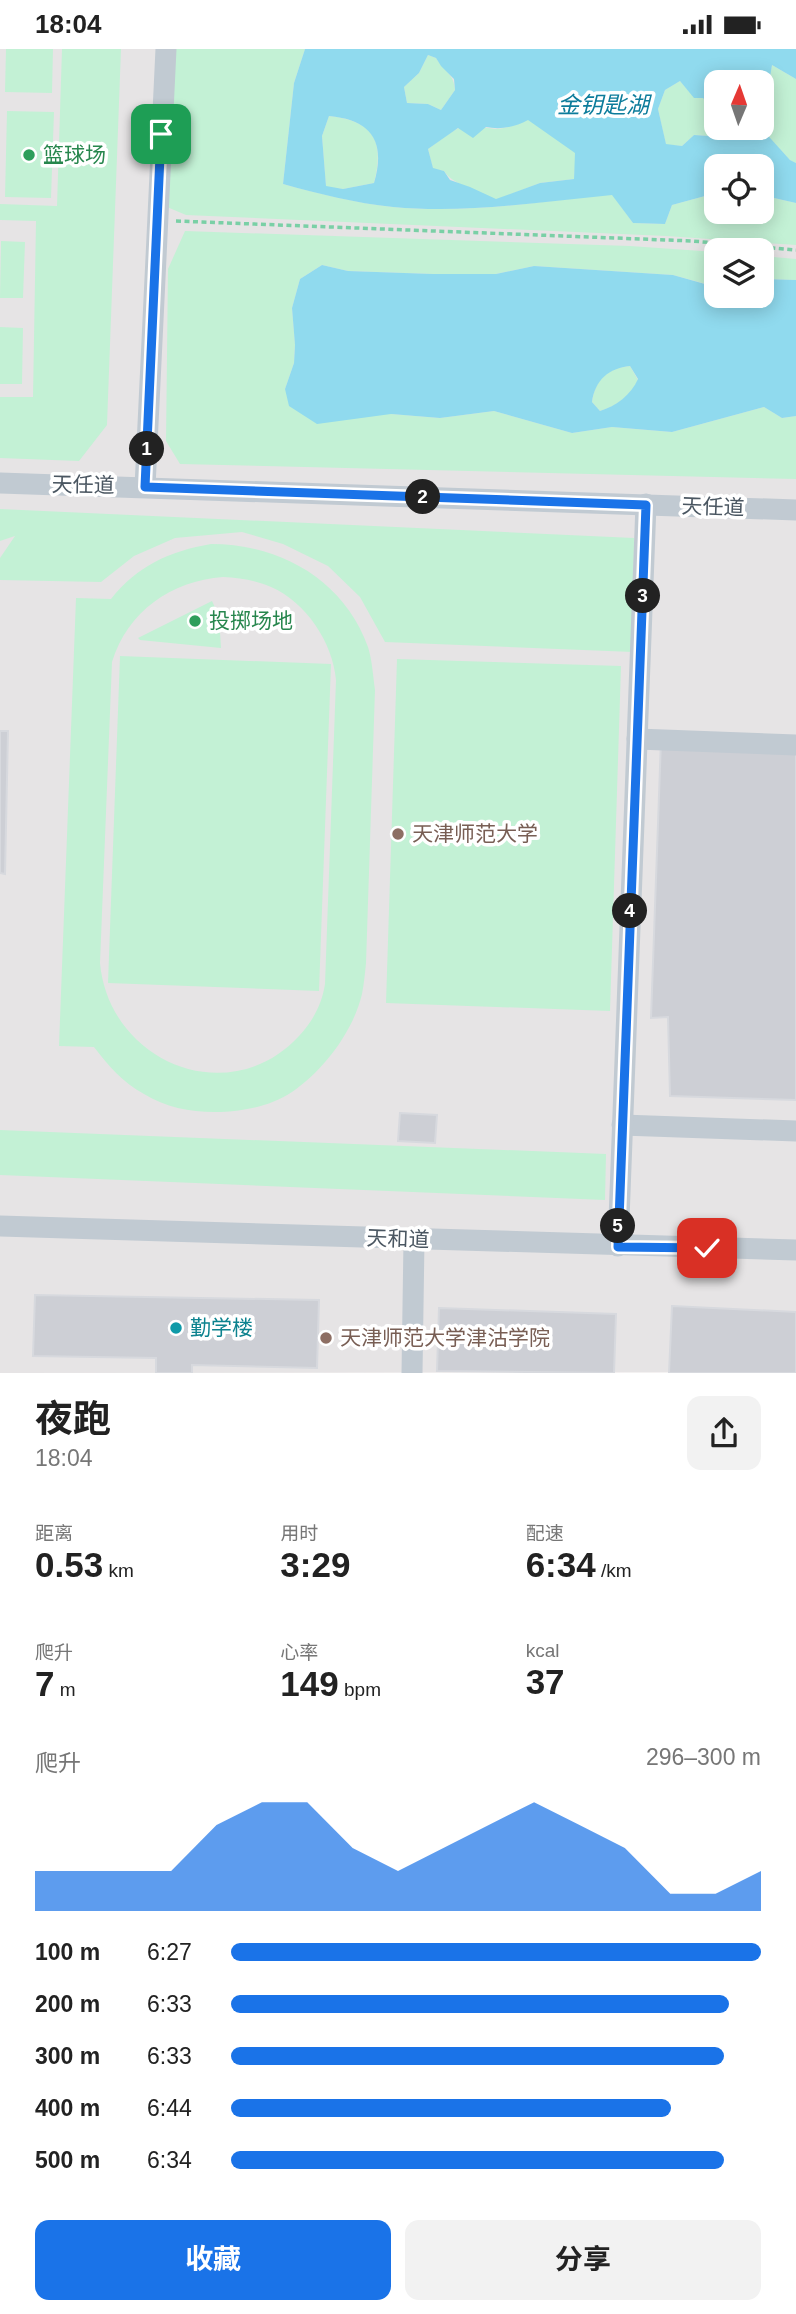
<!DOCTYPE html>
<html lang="zh">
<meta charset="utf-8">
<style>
body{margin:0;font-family:Helvetica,"Noto Sans SC",sans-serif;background:#f2f2f2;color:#222;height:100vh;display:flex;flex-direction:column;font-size:26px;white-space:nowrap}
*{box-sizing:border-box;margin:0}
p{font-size:23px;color:#767676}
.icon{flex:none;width:38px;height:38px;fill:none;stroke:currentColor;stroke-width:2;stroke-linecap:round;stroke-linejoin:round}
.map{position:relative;height:1324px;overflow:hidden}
.side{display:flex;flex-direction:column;background:#fff;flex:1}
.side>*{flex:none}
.needle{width:46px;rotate:2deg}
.tools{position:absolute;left:704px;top:21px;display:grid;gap:14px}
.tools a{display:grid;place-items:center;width:70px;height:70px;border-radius:14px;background:#fff;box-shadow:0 4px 18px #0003;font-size:35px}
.pin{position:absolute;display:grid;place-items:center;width:60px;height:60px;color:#fff;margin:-30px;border-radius:14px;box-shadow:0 4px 10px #0006}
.km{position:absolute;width:35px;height:35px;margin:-18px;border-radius:50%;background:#222;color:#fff;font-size:19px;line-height:35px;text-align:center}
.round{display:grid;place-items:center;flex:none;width:74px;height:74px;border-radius:14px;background:#f2f2f2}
.headline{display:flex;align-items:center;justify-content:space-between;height:119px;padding:0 35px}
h1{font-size:38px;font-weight:700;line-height:52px}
.figures{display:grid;grid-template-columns:repeat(3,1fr);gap:10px;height:119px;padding:7px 35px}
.figures div{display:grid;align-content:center}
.figures b{font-size:35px;font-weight:700}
.figures small{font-size:19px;font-weight:400}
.figures p{font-size:19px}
.chart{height:196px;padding:14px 35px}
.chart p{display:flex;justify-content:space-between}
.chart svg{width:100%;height:126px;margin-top:7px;fill:#1a73e8;opacity:.7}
.primary-button{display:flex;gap:14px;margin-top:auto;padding:14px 35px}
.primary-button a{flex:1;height:80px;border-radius:14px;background:#1a73e8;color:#fff;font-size:28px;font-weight:700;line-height:80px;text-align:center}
.primary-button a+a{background:#f2f2f2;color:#222}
ul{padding:0 35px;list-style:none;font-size:23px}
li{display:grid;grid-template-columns:112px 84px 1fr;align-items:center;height:52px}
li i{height:18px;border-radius:9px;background:#1a73e8}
.status{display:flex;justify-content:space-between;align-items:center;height:49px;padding:0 35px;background:#fff;direction:ltr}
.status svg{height:19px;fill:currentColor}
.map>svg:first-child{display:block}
</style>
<div class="status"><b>18:04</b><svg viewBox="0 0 49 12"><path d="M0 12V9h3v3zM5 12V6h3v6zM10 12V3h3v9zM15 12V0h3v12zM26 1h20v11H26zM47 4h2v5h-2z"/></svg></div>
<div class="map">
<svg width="796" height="1324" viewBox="0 0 796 1324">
<rect width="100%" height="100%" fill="#f5f3f3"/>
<path fill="#e6e4e5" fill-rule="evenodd" d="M 0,0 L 796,0 L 796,1323 L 0,1324 ZM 716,33 L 761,33 L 761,79 L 716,79 ZM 716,117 L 761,117 L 761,163 L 716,163 ZM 716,201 L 761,201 L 761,247 L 716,247 Z"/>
<g fill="#c3f1d5" fill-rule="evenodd">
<polygon points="6,0 53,0 52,44 5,43"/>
<polygon points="62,0 121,0 107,376 79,412 0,409 0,348 33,348 36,172 0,171 0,155 57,157"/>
<path d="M 172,0 L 305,0 L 294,34 L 283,135 C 320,145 356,154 393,158 C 466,165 540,153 612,145 L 633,174 L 665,175 L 672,156 L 716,144 L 716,163 L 761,163 L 761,146 L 796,154 L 796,196 L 666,187 L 186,166 L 167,158 Z"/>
<path d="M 428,6 L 436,9 C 444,22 454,25 455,41 L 441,61 L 428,55 L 407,54 L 404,38 L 419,24 Z"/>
<polygon points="772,16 796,30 796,114 790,111 762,81"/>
<polygon points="680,32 694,48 703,49 712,61 715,76 709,87 694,86 682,97 666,96 658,60 665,41"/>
<polygon points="7,62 54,63 51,149 5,148"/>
<path d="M 329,67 C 373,72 385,91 374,134 L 343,140 L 326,138 L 322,87 Z"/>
<path d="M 528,70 L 576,104 L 574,130 L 540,134 L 496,151 C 480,143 453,136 444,122 L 433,120 L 428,100 C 437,94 447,85 457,80 C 468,75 484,79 496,80 C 504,80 521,75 528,70 Z"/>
<polygon points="185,182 630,197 716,203 716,231 706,235 673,226 534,217 496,225 433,225 348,222 322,216 300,230 292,259 295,295 294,314 285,340 391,365 440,369 494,362 572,384 612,378 672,383 764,358 782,369 796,367 796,430 180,415 166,392 168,220"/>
<polygon points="1,192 25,193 23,249 0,249"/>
<polygon points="761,207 796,210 796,231 761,230"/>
<polygon points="0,278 23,279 22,335 0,335"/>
<path d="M 630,317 L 638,331 C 631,346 617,357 600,362 L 592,353 C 595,330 608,319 630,317 Z"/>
<polygon points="0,460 634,489 633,603 385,593 360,548 328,517 283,495 242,483 175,489 134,507 101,533 0,531 0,509 15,487 0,492"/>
<path d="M 211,495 C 280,495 344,531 368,598 C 372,611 373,626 375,641 L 366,914 C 365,924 364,935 362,945 C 353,983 323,1022 292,1043 C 271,1057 245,1062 221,1063 C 194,1064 167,1059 144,1045 C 123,1034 108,1016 94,998 L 59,997 L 76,549 L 111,550 C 137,517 170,502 211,495 ZM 223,528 C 239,529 256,531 271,538 C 306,553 333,594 336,631 L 325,935 C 322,955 313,972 299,987 C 229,1063 109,1013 100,914 L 112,613 C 128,562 171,532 223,528 Z"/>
<polygon points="212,552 219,567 221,599 140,591 138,589"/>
<polygon points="120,607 331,615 319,942 108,934"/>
<polygon points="397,610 621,617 610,962 386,954"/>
<polygon points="0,1081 606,1105 605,1151 0,1126"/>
</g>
<g fill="#90daee" fill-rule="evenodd">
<path d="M 305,0 L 796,0 L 796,30 L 772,16 L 762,80 L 790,111 L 796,114 L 796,154 L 761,146 L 761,117 L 716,117 L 716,144 L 672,156 L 665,175 L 633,174 L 612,146 C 539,153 466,165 393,158 C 355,154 319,145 283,135 L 294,34 ZM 428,6 L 436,9 L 441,17 L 454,30 L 455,41 L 441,61 L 428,55 L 407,54 L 404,38 L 419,24 ZM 680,32 L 694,49 L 703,49 L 712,61 L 715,76 L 709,87 L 694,86 L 682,97 L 666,95 L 658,60 L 665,41 ZM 716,33 L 761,33 L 761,79 L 716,79 ZM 329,67 C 372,71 386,93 374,134 L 343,140 L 326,137 L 322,87 ZM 528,71 L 575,104 L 574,130 L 540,134 L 496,150 L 470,138 L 450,131 L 444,122 L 433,119 L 428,100 L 458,79 L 473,89 L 486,78 C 501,81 515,78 528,71 Z"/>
<path d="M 322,216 L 348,222 L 433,225 L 496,225 L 534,217 L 673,226 L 705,235 L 716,231 L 716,247 L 761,247 L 761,230 L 796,231 L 796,367 L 782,369 L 764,358 L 672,383 L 612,378 L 572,384 L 494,362 L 440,369 L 391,365 L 317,375 L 289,357 L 285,340 L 294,314 L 295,296 L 292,259 L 300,230 ZM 630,317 L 638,330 C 631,346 616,357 600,362 L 592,353 C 595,331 609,319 630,317 Z"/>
</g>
<g fill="#cdcfd5" stroke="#d7d9de" stroke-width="2">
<polygon points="0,682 8,682 5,825 0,824"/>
<polygon points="661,691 796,696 796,1051 670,1047 668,968 651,969"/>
<polygon points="400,1064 437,1066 435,1094 398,1092"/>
<polygon points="35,1246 319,1251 317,1319 192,1316 192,1324 156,1324 156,1309 33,1307"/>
<polygon points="672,1257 796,1263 796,1324 669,1324"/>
<polygon points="439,1259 616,1265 614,1324 437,1322"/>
</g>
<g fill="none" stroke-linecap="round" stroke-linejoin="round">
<polyline stroke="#7ad0a6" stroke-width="3.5" stroke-dasharray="5 3.5" stroke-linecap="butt" points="176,172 692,192 796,201"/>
<g stroke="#c1cad2" stroke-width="21">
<polyline points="0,434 796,461"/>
<polyline points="145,438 166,0"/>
<polyline points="637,690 796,696"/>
<polyline points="622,1076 796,1082"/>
<polyline points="0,1177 796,1201"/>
<polyline points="618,1197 646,455"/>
<polyline points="412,1324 414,1191"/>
</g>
</g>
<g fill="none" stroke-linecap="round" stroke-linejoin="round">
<defs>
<polyline id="route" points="161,85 145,438 646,456 618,1198 707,1199"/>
</defs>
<use href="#route" stroke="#fff" stroke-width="14"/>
<use href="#route" stroke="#1a73e8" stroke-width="9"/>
</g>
<g fill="#2e9e5b" stroke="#fff" stroke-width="2.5">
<circle cx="29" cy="106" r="7"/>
<circle cx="195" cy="572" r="7"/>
</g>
<g fill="#8d6e63" stroke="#fff" stroke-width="2.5">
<circle cx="398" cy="785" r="7"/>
<circle cx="326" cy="1289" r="7"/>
</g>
<circle fill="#0f9aa8" stroke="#fff" stroke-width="2.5" cx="176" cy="1279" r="7"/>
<g text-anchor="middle" stroke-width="7" stroke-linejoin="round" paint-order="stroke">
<g font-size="21" fill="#27864d" stroke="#fff" text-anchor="start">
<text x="43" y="113">篮球场</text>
<text x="209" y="579">投掷场地</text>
</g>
<g font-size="21" fill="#4a5661" stroke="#fff">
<text transform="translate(83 436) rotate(1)" y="7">天任道</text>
<text transform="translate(713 458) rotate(2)" y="7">天任道</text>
<text transform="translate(398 1190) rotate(2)" y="7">天和道</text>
</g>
<g font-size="21" fill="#785e54" stroke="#fff" text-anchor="start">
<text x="412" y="792">天津师范大学</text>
<text x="340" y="1296">天津师范大学津沽学院</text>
</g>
<g font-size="21" fill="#0d838f" stroke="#fff" text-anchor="start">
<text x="190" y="1286">勤学楼</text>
</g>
<g font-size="23" font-style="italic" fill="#0c7c9b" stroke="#fff">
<text x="603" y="64">金钥匙湖</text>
</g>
</g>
</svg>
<div class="tools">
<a><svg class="needle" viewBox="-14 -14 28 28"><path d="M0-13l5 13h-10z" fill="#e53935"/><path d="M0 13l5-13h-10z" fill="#767676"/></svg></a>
<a><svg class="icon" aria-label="locate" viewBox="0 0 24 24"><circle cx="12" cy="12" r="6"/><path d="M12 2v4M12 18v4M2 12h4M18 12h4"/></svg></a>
<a><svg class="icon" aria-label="layers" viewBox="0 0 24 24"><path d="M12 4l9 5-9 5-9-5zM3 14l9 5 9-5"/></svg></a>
</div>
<div class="pin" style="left:161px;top:85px;background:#1e9e55"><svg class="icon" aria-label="arrive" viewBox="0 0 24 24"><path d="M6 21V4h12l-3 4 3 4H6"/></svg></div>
<div class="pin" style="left:707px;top:1199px;background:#d93025"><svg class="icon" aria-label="check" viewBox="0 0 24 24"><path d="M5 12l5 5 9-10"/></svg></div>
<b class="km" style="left:147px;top:400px">1</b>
<b class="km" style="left:423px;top:448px">2</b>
<b class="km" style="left:643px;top:547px">3</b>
<b class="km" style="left:630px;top:862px">4</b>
<b class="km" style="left:618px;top:1177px">5</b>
</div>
<section class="side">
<div class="headline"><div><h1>夜跑</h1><p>18:04</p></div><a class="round"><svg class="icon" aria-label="share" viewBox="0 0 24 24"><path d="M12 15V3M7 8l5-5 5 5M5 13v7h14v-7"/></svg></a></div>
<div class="figures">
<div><p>距离</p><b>0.53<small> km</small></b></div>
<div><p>用时</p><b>3:29</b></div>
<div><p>配速</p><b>6:34<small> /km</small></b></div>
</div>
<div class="figures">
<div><p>爬升</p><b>7<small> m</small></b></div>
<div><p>心率</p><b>149<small> bpm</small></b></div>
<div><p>kcal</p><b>37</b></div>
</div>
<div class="chart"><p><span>爬升</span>296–300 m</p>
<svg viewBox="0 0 160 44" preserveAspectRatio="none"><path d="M0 44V30L10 30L20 30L30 30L40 14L50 6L60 6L70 22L80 30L90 22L100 14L110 6L120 14L130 22L140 38L150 38L160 30V44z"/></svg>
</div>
<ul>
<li><b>100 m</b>6:27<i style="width:100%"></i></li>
<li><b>200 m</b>6:33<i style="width:94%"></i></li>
<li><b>300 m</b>6:33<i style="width:93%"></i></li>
<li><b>400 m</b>6:44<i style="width:83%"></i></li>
<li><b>500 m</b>6:34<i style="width:93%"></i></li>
</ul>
<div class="primary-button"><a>收藏</a><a>分享</a></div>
</section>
